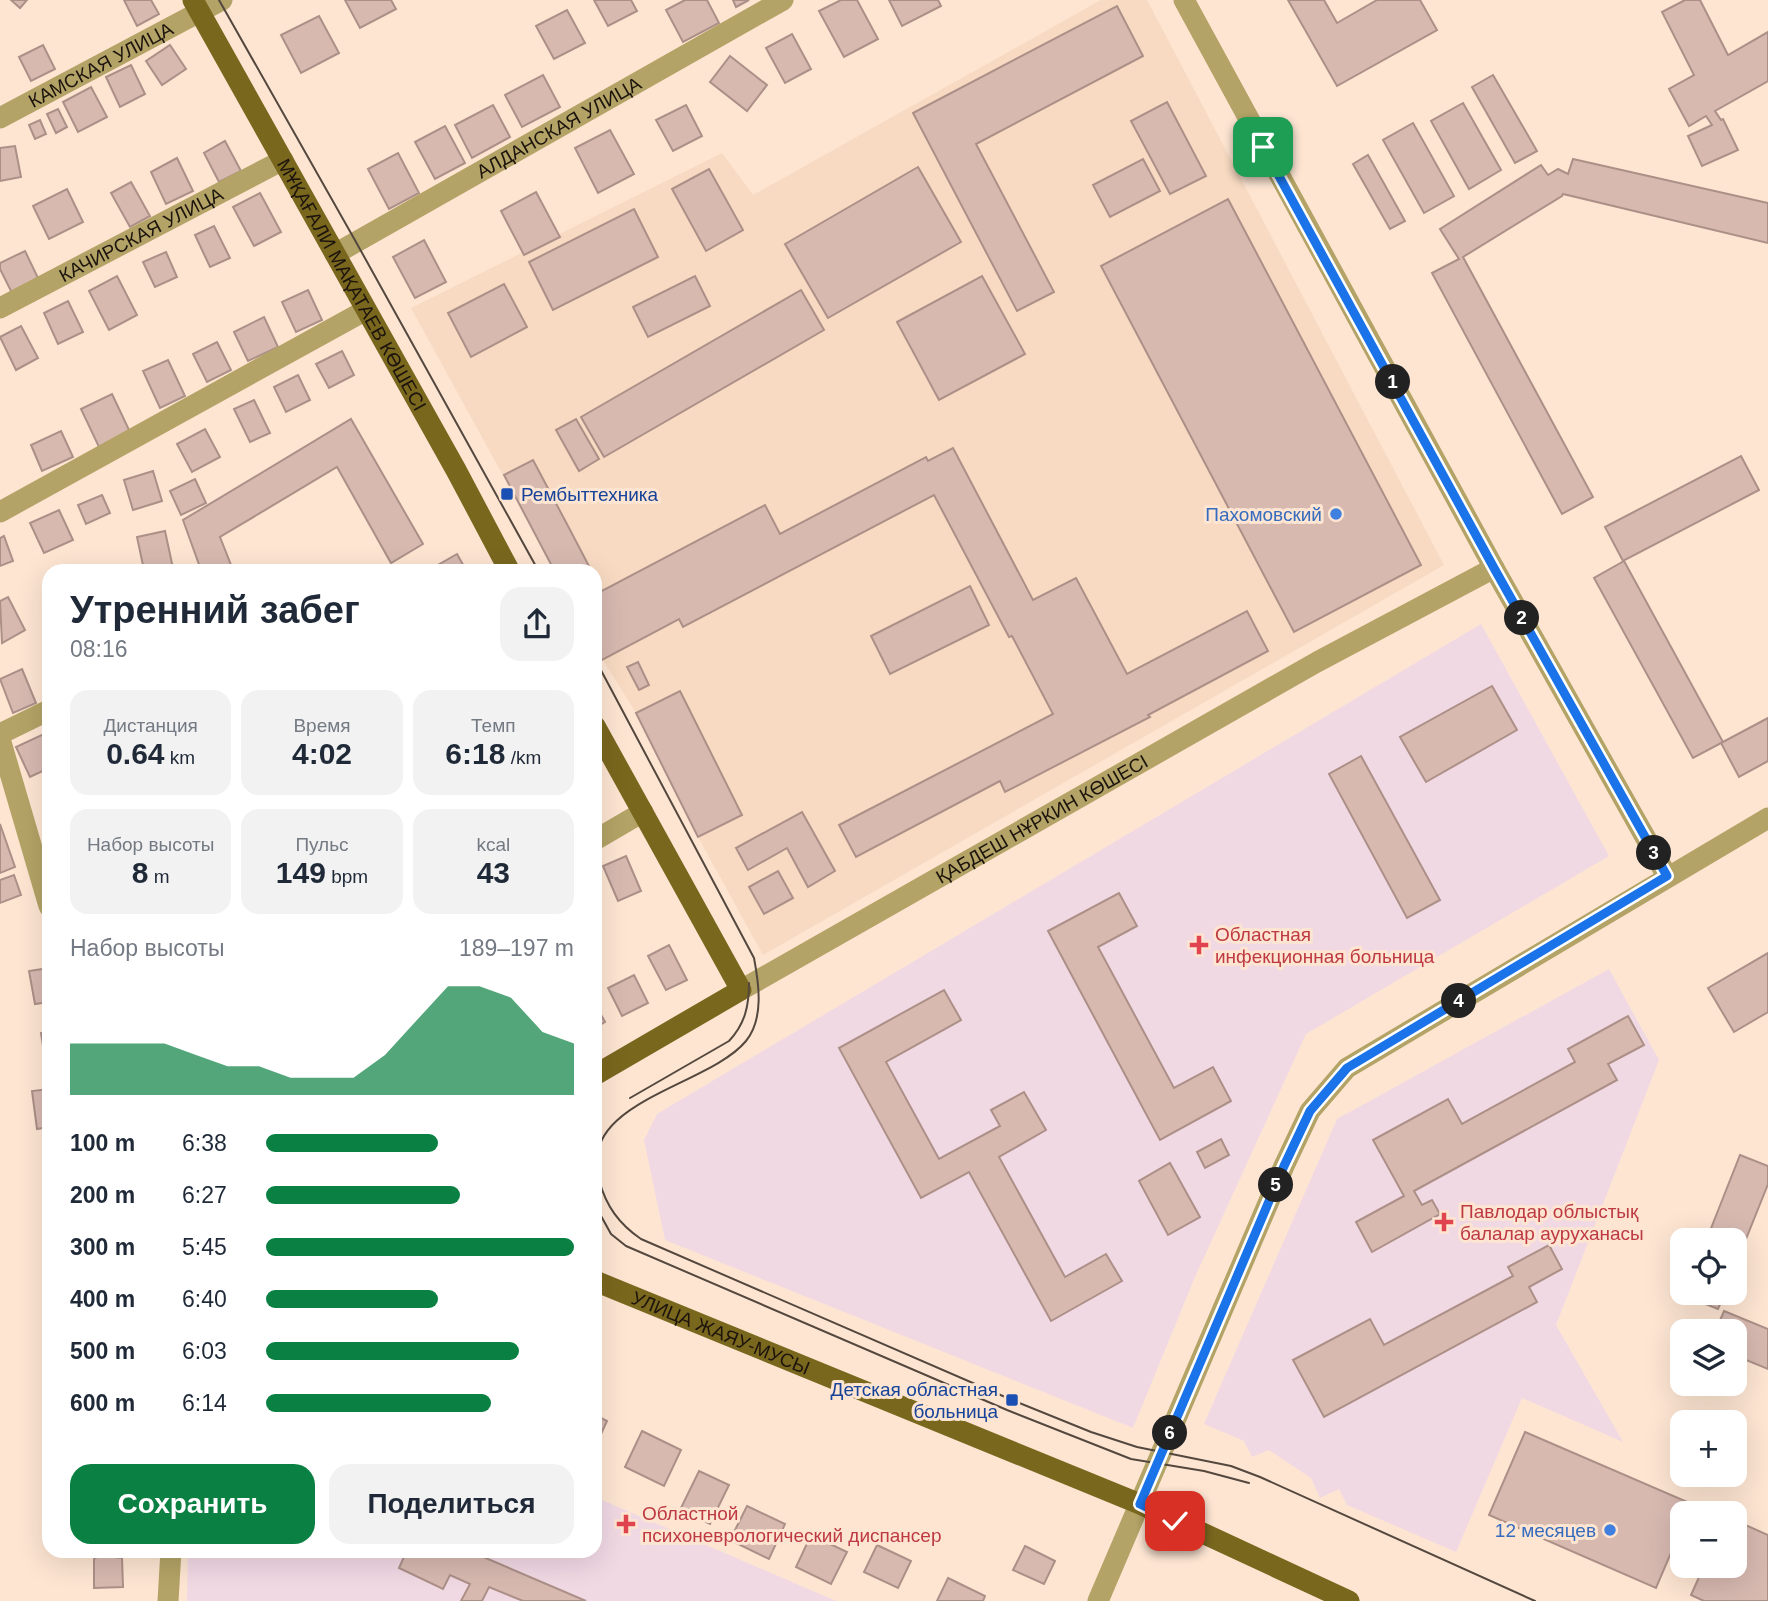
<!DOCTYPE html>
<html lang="ru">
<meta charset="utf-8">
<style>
body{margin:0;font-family:Helvetica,sans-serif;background:#f2f2f3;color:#1f2937;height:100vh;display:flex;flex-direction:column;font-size:26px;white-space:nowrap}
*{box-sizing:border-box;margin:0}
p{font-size:23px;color:#747a83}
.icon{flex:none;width:38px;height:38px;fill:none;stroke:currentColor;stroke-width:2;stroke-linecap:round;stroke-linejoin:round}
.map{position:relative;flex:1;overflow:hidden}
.side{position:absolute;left:42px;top:564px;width:560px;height:994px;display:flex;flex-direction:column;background:#fff;border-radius:21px;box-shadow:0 7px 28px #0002}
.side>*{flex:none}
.controls{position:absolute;left:1670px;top:1228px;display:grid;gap:14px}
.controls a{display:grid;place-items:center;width:77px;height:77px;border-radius:14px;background:#fff;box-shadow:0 7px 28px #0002;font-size:35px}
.pin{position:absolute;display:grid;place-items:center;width:60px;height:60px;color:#fff;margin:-30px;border-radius:14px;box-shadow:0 4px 10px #0006}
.km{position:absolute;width:35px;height:35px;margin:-18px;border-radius:50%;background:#222;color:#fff;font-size:19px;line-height:35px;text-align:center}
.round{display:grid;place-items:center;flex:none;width:74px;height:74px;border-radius:21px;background:#f2f2f3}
.headline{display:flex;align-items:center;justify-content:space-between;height:119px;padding:0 28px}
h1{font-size:38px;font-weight:700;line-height:52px}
.metrics{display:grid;grid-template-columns:repeat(3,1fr);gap:10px;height:119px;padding:7px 28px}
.metrics div{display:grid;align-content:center;border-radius:18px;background:#f2f2f3;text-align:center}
.metrics b{font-size:30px;font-weight:700}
.metrics small{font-size:19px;font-weight:400}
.metrics p{font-size:19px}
.chart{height:196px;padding:14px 28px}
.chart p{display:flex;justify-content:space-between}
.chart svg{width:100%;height:126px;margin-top:7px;fill:#0b8043;opacity:.7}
.action{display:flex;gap:14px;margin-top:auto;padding:14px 28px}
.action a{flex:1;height:80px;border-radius:21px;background:#0b8043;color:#fff;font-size:28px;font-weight:700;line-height:80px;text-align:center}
.action a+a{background:#f2f2f3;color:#1f2937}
ul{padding:0 28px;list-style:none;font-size:23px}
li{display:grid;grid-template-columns:112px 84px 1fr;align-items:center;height:52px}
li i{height:18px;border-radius:9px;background:#0b8043}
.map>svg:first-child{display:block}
</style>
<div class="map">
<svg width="1768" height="1601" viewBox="0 0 1768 1601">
<rect width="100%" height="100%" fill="#fde5d2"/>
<polygon fill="#f7dac1" points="1101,0 1147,0 1444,565 763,955 698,837 636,713 595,647 595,570 555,570 411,308 722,153 753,195"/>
<g fill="#f1d9e4">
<polygon points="1481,624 1609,856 1306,1034 1195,1277 1133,1428 665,1240 644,1140 657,1114"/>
<polygon points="1609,969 1659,1060 1556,1325 1623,1442 1522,1398 1456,1552 1347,1505 1339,1489 1320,1498 1311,1478 1269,1450 1252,1457 1244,1441 1204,1424 1337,1119"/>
<polygon points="595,1497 836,1601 187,1601 188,1551 595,1550"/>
</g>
<g fill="#d7b9b0" stroke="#ac9088" stroke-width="2">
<polygon points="11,0 27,0 20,8"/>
<polygon points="124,0 151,0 159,14 137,26"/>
<polygon points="345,0 391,0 396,9 360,28"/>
<polygon points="594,0 631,0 637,11 608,26"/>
<polygon points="685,0 707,0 719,23 683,42 666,10"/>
<polygon points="733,0 749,0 736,7"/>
<polygon points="841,0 857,0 878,39 844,57 819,11"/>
<polygon points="889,0 938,0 941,6 902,26"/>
<polygon points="1288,0 1324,0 1337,23 1377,0 1420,0 1437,30 1337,86"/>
<polygon points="1685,0 1700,0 1728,55 1768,32 1768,81 1715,111 1721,120 1723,119 1738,150 1702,166 1688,136 1712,125 1706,116 1689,126 1669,89 1694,75 1662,12"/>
<polygon points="1117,6 1143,56 976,144 1054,292 1017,311 913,113"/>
<polygon points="567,10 585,43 554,59 536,26"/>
<polygon points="319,16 339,53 301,73 281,35"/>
<polygon points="792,34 811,69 785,83 766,48"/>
<polygon points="43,45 55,69 31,81 19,57"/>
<polygon points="170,45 186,69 162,85 146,61"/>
<polygon points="730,56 767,85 747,111 710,82"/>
<polygon points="131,65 145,94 120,107 106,77"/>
<polygon points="543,75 560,107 522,127 505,95"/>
<polygon points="1493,75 1537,151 1515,163 1472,87"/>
<polygon points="91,87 107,117 78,132 63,102"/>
<polygon points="1167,102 1206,176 1170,194 1131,121"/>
<polygon points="1463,103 1501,170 1469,189 1431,121"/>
<polygon points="493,105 510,137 472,158 455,125"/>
<polygon points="686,105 702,136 673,151 656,120"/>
<polygon points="58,109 67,127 56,133 47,114"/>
<polygon points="40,120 46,134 35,139 29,125"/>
<polygon points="1413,123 1454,196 1424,213 1383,140"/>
<polygon points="445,126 465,163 435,179 415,142"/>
<polygon points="610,130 634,174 598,193 575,148"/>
<polygon points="225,141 241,171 219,182 204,153"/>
<polygon points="15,146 21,177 0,181 0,148"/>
<polygon points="398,153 419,193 389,209 368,169"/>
<polygon points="1368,155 1405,221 1390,229 1353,164"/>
<polygon points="177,158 193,191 166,204 151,172"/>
<polygon points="1143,159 1160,191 1110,217 1093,185"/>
<polygon points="1573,159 1768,203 1768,243 1563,194 1562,196 1463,257 1593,497 1562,514 1432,273 1459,259 1440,229 1541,165 1548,175 1558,169 1568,174"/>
<polygon points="918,167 961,242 828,318 785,244"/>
<polygon points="709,169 743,230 706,251 672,189"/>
<polygon points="131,182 150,216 130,227 111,193"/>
<polygon points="67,189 83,222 49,239 33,206"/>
<polygon points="536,192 560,237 524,255 501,211"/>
<polygon points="260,193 281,232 254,246 233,207"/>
<polygon points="1228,199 1421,565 1294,632 1101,266"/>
<polygon points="634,209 658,257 553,310 529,262"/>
<polygon points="214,226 230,258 210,267 195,235"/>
<polygon points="424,240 446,282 415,298 393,257"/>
<polygon points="25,251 39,280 12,293 0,269 0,263"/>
<polygon points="166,252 177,277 155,287 143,262"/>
<polygon points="117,276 137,315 109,330 89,291"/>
<polygon points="695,276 710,306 648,337 633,307"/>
<polygon points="982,276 1025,354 939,400 897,322"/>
<polygon points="504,284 527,327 471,357 448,313"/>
<polygon points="308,290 322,320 296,332 282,302"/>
<polygon points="801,290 824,330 604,457 581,417"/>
<polygon points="68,301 83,332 58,344 44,313"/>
<polygon points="264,317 278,347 248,361 234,332"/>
<polygon points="21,326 38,358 16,370 0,337"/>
<polygon points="217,342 231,370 207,382 193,354"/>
<polygon points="342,351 354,375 329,388 316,364"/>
<polygon points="168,360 185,396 160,408 143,371"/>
<polygon points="298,375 310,400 286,412 274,387"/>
<polygon points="112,394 130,432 99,447 81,409"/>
<polygon points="254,400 270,433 250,442 234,409"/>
<polygon points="351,419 423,544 391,563 337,467 220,537 233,570 201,570 183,520"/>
<polygon points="576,419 599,459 579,471 556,430"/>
<polygon points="205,429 220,457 192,472 177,444"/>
<polygon points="61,431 73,457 42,471 31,445"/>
<polygon points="953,448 1033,600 1076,578 1127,674 1247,611 1268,651 1148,715 1150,717 1005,792 1000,781 856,857 839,825 1053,714 1012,636 1009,637 934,495 683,627 679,619 602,660 595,647 595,578 602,591 765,505 780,534 926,457 928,461"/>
<polygon points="1741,456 1759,490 1623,561 1605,527"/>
<polygon points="533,460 568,526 591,570 554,570 504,475"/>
<polygon points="153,471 162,501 133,510 124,480"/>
<polygon points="195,479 206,503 181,515 170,491"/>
<polygon points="102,495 110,513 86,524 78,505"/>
<polygon points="59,510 73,540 44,553 30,523"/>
<polygon points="165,531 173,568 144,570 137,537"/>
<polygon points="4,536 13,561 0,566 0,538"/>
<polygon points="457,554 466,570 432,570 431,569"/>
<polygon points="1624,561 1723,742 1693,758 1594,578"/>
<polygon points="970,586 989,625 890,674 871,636"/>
<polygon points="8,597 25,630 2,643 0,601"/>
<polygon points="638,662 649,685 639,690 627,667"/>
<polygon points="22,669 36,703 13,713 0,679"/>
<polygon points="1492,686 1517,730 1426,782 1400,737"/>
<polygon points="680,691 742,815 698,837 636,713"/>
<polygon points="1768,718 1768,761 1739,777 1721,743"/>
<polygon points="46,733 49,740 49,768 30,777 16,747"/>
<polygon points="1361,756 1440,900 1407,918 1329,774"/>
<polygon points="595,811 602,827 595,830"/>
<polygon points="802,812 835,871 808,887 787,848 748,870 736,848"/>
<polygon points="0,824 15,867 0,873"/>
<polygon points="626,856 641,891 618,901 603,866"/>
<polygon points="778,871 793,898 764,914 749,887"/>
<polygon points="14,875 21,895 0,903 0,880"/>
<polygon points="1119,893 1137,926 1098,947 1174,1088 1213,1067 1231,1101 1160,1140 1048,931"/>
<polygon points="669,945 687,980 666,990 648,956"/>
<polygon points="1768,953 1768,1012 1734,1032 1708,988"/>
<polygon points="49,968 49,1002 35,1004 29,971"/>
<polygon points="634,975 648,1003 622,1016 608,988"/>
<polygon points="944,990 961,1020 886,1062 939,1159 1000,1126 991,1110 1024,1092 1046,1130 999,1157 1065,1277 1106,1254 1122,1281 1051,1321 969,1172 921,1198 839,1048"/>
<polygon points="595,1004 605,1022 595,1028"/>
<polygon points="1628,1016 1644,1045 1608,1064 1617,1080 1414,1191 1422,1205 1432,1200 1440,1214 1372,1252 1356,1222 1404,1196 1373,1140 1448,1099 1462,1124 1575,1062 1568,1049"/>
<polygon points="49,1032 49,1076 48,1077 41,1033"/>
<polygon points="49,1089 49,1127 37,1129 32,1091"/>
<polygon points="1221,1139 1229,1155 1205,1168 1197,1152"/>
<polygon points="1740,1155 1768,1166 1768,1184 1734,1269 1734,1241 1706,1241"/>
<polygon points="1170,1163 1200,1217 1168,1235 1139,1181"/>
<polygon points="1549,1245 1562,1269 1529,1287 1537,1302 1324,1417 1293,1360 1370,1319 1384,1345 1513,1276 1508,1267"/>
<polygon points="1686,1293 1725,1293 1718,1309 1685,1296"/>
<polygon points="1724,1311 1768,1329 1768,1369 1734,1355 1734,1332 1715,1332"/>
<polygon points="595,1415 607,1421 595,1447"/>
<polygon points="642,1431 681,1450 664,1486 625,1467"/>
<polygon points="1525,1432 1692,1504 1688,1514 1682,1514 1682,1527 1656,1588 1489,1515"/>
<polygon points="699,1471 729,1485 710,1524 680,1510"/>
<polygon points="747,1506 785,1524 769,1559 730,1540"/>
<polygon points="1741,1523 1768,1535 1768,1601 1704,1601 1691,1595 1704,1566 1734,1566 1734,1530 1737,1532"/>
<polygon points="811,1535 847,1552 831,1584 796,1567"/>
<polygon points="877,1545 911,1561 898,1588 864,1572"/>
<polygon points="1025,1546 1055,1561 1044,1584 1013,1570"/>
<polygon points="407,1550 467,1550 586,1601 523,1601 489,1587 482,1601 461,1601 470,1584 450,1575 443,1589 399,1568"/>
<polygon points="100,1555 122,1558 123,1587 94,1588 94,1559"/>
<polygon points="948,1578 985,1596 983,1601 937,1601"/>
</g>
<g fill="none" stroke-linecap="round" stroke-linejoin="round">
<g stroke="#b3a366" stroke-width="21">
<polyline points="1184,0 1494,568 1667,876"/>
<path id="s1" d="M 0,118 L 222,0"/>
<path id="s2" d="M 335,254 L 783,0"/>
<path id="s3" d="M 0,308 L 283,160"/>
<polyline points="0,512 366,310"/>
<polyline points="0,734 49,710"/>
<polyline points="0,739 49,906"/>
<polyline points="595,840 643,812"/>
<path id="s4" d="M 741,990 L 1317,662 L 1494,568"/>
<polyline points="168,1601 171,1550"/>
<polyline points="1098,1601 1284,1166 1310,1111 1347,1068 1768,818"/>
</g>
<g stroke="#7a671e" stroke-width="21">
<path id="s5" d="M 193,0 L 456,470 L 509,570"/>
<polyline points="595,726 741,990 595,1075"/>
<path id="s6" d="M 595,1281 L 1140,1504 L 1349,1601"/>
</g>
<g stroke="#54483e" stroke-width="2">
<polyline points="219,0 356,242 538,570"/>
<path d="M 595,659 L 754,958 C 759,984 764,1019 746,1041 C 708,1087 576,1101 599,1180 C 606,1206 619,1224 641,1239 L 1012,1400 L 1091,1432 L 1137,1447 L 1231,1466 L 1260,1477 L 1535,1601"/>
<path d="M 630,1098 L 729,1041 C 745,1024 749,1006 749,983"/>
<polyline points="595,1205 611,1234 626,1246 1007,1410 1131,1459 1204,1471 1249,1483"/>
</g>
</g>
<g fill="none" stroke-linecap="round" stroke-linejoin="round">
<defs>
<polyline id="route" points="1175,1521 1140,1504 1284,1166 1310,1111 1347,1068 1667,876 1494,568 1263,147"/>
</defs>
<use href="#route" stroke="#fff" stroke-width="14"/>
<use href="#route" stroke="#1a73e8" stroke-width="9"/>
</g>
<g fill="#1a4fb4" stroke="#fde5d2" stroke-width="2.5">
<rect x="500" y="487" width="14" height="14" rx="3.5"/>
<rect x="1005" y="1393" width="14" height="14" rx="3.5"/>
</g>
<g fill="#3f7fe0" stroke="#fde5d2" stroke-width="2.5">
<circle cx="1336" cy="514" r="7"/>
<circle cx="1610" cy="1530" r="7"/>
</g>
<g fill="#e0444e" stroke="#fde5d2" stroke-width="2.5">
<path d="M1195.5 934.5h7v7h7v7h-7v7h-7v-7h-7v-7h7z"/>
<path d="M1440.5 1211.5h7v7h7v7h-7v7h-7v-7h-7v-7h7z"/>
<path d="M622.5 1513.5h7v7h7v7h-7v7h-7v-7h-7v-7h7z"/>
</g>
<g text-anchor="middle" stroke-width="6" stroke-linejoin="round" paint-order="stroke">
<g font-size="19" fill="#1c140d" stroke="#fde5d2">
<text dy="7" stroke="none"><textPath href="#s1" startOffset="114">КАМСКАЯ УЛИЦА</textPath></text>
<text dy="7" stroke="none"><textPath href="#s2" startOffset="257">АЛДАНСКАЯ УЛИЦА</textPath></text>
<text dy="7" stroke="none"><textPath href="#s3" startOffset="159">КАЧИРСКАЯ УЛИЦА</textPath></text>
<text dy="7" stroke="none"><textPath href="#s5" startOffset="326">МҰҚАҒАЛИ МАҚАТАЕВ КӨШЕСІ</textPath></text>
<text dy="7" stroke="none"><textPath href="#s4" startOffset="346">ҚАБДЕШ НҰРКИН КӨШЕСІ</textPath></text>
<text dy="7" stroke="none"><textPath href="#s6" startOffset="136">УЛИЦА ЖАЯУ-МУСЫ</textPath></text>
</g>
<g font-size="19" fill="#164399" stroke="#fde5d2" text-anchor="start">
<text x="521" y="501">Рембыттехника</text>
<text x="998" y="1396" text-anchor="end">Детская областная<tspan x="998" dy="22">больница</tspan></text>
</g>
<g font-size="19" fill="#366cbe" stroke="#fde5d2" text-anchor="end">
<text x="1322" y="521">Пахомовский</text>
<text x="1596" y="1537">12 месяцев</text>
</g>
<g font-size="19" fill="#be3a42" stroke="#fde5d2" text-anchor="start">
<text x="1215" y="941">Областная<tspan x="1215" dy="22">инфекционная больница</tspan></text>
<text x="1460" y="1218">Павлодар облыстық<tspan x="1460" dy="22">балалар ауруханасы</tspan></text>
<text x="642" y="1520">Областной<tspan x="642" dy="22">психоневрологический диспансер</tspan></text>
</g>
</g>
</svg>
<div class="controls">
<a><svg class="icon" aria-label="locate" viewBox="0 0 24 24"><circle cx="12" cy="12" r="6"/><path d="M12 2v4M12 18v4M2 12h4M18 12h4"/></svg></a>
<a><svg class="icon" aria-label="layers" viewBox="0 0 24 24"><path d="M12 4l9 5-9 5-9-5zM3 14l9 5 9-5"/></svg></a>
<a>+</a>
<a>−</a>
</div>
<div class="pin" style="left:1263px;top:147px;background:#1e9e55"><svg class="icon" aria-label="arrive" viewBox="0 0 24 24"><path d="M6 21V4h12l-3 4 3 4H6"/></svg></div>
<div class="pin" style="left:1175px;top:1521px;background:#d93025"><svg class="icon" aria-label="check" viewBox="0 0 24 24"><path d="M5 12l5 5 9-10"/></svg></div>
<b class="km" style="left:1393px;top:382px">1</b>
<b class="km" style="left:1522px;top:618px">2</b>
<b class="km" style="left:1654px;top:853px">3</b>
<b class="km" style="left:1459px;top:1001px">4</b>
<b class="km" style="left:1276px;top:1185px">5</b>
<b class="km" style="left:1170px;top:1433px">6</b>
<section class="side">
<div class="headline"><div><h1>Утренний забег</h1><p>08:16</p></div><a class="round"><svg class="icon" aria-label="share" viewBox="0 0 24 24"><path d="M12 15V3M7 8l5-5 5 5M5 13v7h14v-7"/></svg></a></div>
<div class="metrics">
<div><p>Дистанция</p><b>0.64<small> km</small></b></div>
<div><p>Время</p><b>4:02</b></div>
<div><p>Темп</p><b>6:18<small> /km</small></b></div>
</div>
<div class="metrics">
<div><p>Набор высоты</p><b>8<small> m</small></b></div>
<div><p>Пульс</p><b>149<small> bpm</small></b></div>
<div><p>kcal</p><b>43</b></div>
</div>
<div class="chart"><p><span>Набор высоты</span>189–197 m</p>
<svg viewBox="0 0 160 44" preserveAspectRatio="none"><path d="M0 44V26L10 26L20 26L30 26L40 30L50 34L60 34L70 38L80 38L90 38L100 30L110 18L120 6L130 6L140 10L150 22L160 26V44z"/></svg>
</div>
<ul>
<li><b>100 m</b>6:38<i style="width:56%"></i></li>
<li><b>200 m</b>6:27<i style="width:63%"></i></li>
<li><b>300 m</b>5:45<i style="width:100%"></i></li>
<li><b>400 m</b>6:40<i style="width:56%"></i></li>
<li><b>500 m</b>6:03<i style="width:82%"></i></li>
<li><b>600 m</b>6:14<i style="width:73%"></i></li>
</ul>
<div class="action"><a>Сохранить</a><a>Поделиться</a></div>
</section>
</div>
